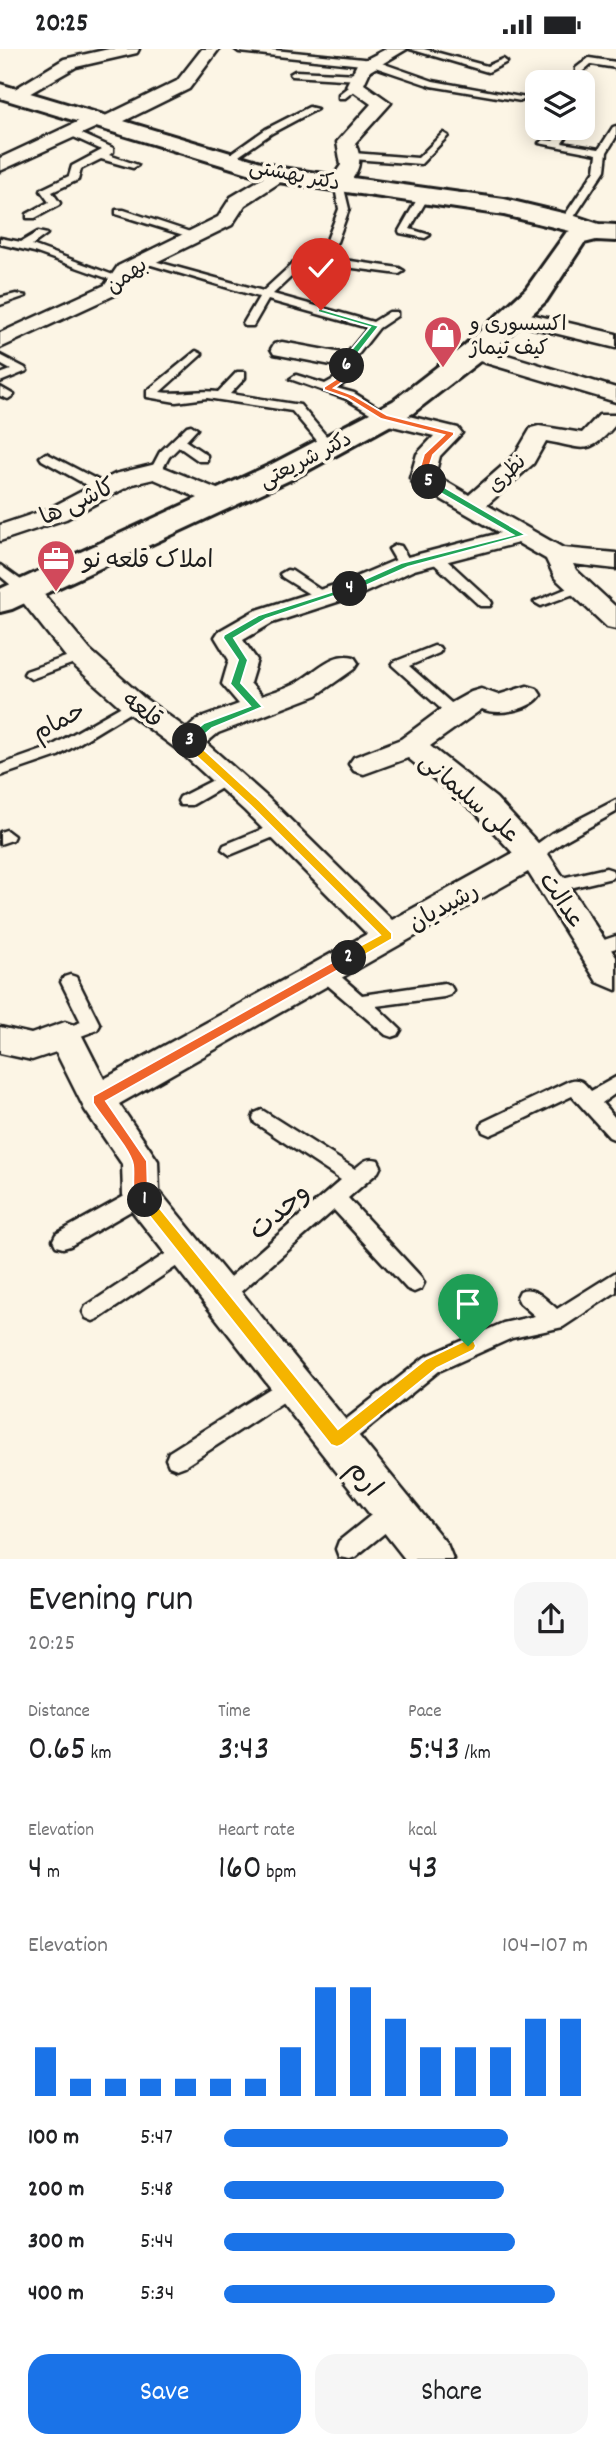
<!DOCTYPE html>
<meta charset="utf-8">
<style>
body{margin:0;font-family:Dekko,"Playpen Sans Arabic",sans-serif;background:#f6f6f6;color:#202124;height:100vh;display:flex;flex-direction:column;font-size:26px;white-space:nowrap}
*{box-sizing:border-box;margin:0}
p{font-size:23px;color:#757577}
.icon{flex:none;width:38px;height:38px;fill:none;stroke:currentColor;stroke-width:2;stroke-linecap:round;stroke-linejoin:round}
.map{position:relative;height:1510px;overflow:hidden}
.panel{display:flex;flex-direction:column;background:#fff;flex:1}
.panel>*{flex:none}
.fabs{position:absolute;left:525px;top:21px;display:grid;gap:14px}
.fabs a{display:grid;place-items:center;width:70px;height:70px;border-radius:14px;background:#fff;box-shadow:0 4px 18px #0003;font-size:35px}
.pin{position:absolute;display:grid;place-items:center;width:60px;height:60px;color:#fff;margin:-72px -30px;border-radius:50% 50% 50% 0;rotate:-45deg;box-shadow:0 0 7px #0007}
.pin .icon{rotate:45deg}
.km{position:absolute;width:35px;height:35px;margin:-18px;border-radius:50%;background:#222;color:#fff;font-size:19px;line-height:35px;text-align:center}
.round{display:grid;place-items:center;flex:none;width:74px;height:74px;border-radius:21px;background:#f6f6f6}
.head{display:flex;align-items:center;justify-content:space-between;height:119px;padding:0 28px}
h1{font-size:38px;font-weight:600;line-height:52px}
.metrics{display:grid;grid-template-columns:repeat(3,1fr);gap:10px;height:119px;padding:7px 28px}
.metrics div{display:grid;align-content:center}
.metrics b{font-size:35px;font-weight:600}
.metrics small{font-size:19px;font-weight:400}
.metrics p{font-size:19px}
.chart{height:196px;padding:14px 28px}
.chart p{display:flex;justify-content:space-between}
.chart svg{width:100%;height:126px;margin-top:7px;stroke:#1a73e8;stroke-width:6}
.primary-button{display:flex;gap:14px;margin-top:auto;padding:14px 28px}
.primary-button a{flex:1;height:80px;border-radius:21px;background:#1a73e8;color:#fff;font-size:28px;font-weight:600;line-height:80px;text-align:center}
.primary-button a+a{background:#f6f6f6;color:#202124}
ul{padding:0 28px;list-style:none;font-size:23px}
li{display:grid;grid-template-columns:112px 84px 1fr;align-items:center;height:52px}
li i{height:18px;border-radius:9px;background:#1a73e8}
.status{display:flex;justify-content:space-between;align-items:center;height:49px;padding:0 35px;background:#fff;direction:ltr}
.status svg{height:19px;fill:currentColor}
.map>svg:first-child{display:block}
</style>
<div class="status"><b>20:25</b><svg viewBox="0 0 49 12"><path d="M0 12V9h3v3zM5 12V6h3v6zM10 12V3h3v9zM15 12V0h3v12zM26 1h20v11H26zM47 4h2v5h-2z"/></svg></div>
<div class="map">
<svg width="616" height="1510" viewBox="0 0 616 1510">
<rect width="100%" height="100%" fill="#fcf5e5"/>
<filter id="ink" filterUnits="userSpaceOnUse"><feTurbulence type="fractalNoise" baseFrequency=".0143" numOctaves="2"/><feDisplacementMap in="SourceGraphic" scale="14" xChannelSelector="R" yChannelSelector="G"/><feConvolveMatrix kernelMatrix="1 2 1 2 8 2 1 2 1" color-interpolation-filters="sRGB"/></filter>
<g filter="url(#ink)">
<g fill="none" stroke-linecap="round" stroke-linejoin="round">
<defs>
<g id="lane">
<polygon points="235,0 264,0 373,11 433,32 526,49 521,52 431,37 372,17 239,3"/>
<polygon points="410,0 424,0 487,17 503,10 507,13 488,23"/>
<polygon points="589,9 616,13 616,19 591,15 582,23 576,23 576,19"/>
<polygon points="295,22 359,25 364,28 359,31 292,27 290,25"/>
<polygon points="352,35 360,37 345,49 339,49 339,45"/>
<polygon points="309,58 317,60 272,84 230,113 222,111 266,80"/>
<polygon points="616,77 616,88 607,103 605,121 570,174 562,174 561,172 595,121 597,105 539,94 544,91 553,92 557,88 550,82 552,79 562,79 560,81 567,87 562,94 599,100 613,78"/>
<polygon points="67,81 73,81 113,99 113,103 109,106 138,116 133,119 101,110 81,120 78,131 52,143 60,154 59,156 35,169 27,169 27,165 49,153 41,142 42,140 69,127 72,117 102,101 67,85"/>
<polygon points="443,84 448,87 446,89 421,115 353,110 348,107 353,104 418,109"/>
<polygon points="334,133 343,135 349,160 337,193 316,207 399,219 404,222 399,225 307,213 273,245 373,273 389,263 397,263 397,267 379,279 353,312 353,329 336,339 354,344 388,365 388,371 384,372 346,350 290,330 296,326 325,335 343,325 341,312 368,279 268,251 253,277 245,277 243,275 259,248 138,212 143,209 263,242 301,207 327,191 339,160"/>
<polygon points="424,144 429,147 410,180 430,186 425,189 400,184 399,182 419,147"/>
<polygon points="116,161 124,161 199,186 190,188 116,165"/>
<polygon points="38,183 47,185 32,196 124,230 115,232 34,203 0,195 0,189 21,193"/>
<polygon points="16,245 26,247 0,256 0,249"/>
<path d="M 196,302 L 202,305 L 200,307 L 160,343 C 180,346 199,340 218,343 L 237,323 L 245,323 L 245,329 L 230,345 L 300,356 L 333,395 L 333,401 L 325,401 L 292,362 L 207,349 L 176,353 L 147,348 L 147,342 Z"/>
<polygon points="0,306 25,319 27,322 0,333 0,325 11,321 0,315"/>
<polygon points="0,338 14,346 8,350 0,347"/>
<polygon points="191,376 197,380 186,392 207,406 207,412 199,412 179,398 169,408 160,425 152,425 150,422 160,403 187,377"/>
<polygon points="46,404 109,437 110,440 109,443 99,443 42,411 40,408"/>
<polygon points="396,496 401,497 412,516 410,519 405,520 400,519 389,500"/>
<polygon points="436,505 441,506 490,551 492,554 490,557 480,557 431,512 429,509 431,506"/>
<polygon points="0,516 32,539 34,542 32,545 22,545 0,527"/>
<polygon points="287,521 292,522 331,548 324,552 319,551 282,528 280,525"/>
<polygon points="580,534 587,538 585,541 541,557 534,553"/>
<polygon points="434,597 439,598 441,601 439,604 409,617 459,661 461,664 459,667 449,667 392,616 394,613"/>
<polygon points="80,603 87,607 85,610 31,630 24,625 26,622"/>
<polygon points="134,650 141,655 139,658 58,707 0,727 0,716 48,699"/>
<polygon points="227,724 232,725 235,729 232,733 192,756 180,756 178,752 180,748"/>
<polygon points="616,751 616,763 564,792 538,811 526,811 524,807 526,803 552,784"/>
<polygon points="280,773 286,775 288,779 286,783 230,806 222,800 224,796"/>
<polygon points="6,781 14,787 12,791 0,795 0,783"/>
<polygon points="606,819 612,821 614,825 612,829 553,843 547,841 545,837 547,833 553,831"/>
<polygon points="616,887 616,899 595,906 589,904 586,900 589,896"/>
<polygon points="324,917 330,918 362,946 444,934 450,936 453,941 450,946 444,948 376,957 401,981 398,986 392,988 386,986 318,928 315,923 318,918"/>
<polygon points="70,926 76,928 100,976 97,981 65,993 59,991 56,986 59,981 81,973 61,933 64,928"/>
<path d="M 616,1028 L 616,1044 L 602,1054 L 616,1070 L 616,1091 L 609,1088 L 572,1047 L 497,1083 L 490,1086 L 483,1083 L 481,1078 L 483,1073 L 569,1032 C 580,1028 584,1034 591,1042 Z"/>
<path d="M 262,1061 L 355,1120 C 363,1113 367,1108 378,1111 L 381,1117 L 378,1123 L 348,1149 L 421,1228 L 424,1234 L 421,1240 L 414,1243 L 407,1240 L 334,1161 L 229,1253 L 222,1256 L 215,1253 L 212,1247 L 215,1241 L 341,1131 L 255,1074 L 253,1069 L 255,1064 Z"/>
<polygon points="141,1138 148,1140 151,1146 148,1152 70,1197 63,1199 56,1197 53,1191 56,1185"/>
<polygon points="185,1192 192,1195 195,1201 192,1207 100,1269 93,1272 86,1269 83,1263 86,1257"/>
<path d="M 616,1223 L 616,1243 L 563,1278 L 512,1289 L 439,1322 L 345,1398 L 337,1401 L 329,1398 L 326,1391 L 329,1384 L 425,1308 L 503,1274 L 535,1267 L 520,1254 L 517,1248 L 520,1242 C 534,1236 546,1251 557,1260 Z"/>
<polygon points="293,1325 300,1328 304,1335 300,1342 185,1417 177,1420 169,1417 166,1410 169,1403"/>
<polygon points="394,1451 402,1454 405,1462 402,1470 355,1508 350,1510 339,1508 336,1500 339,1492 386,1454"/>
</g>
<g id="street">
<polygon points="109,0 139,0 137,4 76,18 20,50 8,50 5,46 64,10"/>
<polygon points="202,0 219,0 189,40 112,78 106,79 99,77 0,122 0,109 90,67 96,66 103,68 177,32"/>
<path d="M 386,0 L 407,0 L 370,22 L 364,35 L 391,54 L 355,94 C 364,113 358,124 345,139 L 331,139 L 328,135 L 341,116 L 337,93 L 371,55 L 346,37 L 357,15 Z"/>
<polygon points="278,120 287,126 285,130 245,156 232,176 132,225 119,244 0,299 0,284 105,236 118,217 218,168 231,148"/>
<polygon points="513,261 616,285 616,299 505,272 502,267 505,262"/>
<polygon points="282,293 347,305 355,307 358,312 355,317 347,319 274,305 271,300 274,295"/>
<polygon points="474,296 616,339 616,353 466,308 463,303 466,298"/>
<path d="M 384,361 L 458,379 L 462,384 L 440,407 L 435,426 L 469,446 L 515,406 L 531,379 L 539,377 L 582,384 L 599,366 L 615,366 L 616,375 C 588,408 586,399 546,392 L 533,415 L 487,456 L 563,499 L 616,504 L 616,520 L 573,515 L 576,521 L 616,558 L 616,580 L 607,578 L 555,529 L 546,510 L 518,494 L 414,521 L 362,545 L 272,574 L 243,591 L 257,611 L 250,634 L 262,647 C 274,642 288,639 299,632 C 317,622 332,602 354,608 L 358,614 L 354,620 L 317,646 L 218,684 L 206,694 L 267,748 L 392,871 L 513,804 L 475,763 L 408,709 L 364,725 L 354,722 L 349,715 L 354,708 L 401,690 L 444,658 L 471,643 L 481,640 L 498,646 L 527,637 L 537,640 L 541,646 C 531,661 498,667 482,660 L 430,697 L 496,749 L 548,805 L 616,908 L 616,941 L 597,933 L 528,823 L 119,1055 L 158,1112 L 159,1142 L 447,1495 L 453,1510 L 405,1510 L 128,1157 L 123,1146 L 122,1115 L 85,1061 L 56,1003 L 32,1011 L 0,1004 L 0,978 L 31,985 L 65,973 L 77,977 L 104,1030 L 367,885 L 245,762 L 178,701 L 124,661 L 70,613 L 14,542 L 18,536 L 27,534 L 36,536 L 90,601 L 144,649 L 187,680 L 198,670 L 239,655 L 222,635 L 229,611 L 215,588 L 219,582 L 254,562 L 344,533 L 396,511 L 500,484 L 413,434 L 410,429 L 417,405 L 434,387 L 376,373 L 372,368 L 376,363 Z"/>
<polygon points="156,415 232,446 235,451 232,456 223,458 214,456 154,430 133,435 66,470 0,492 0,476 48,460 115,425"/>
</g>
<polygon id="secondary" points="0,35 281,119 504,150 575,167 599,175 616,176 616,192 596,191 584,194 546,252 484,309 413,364 294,429 12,560 0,563 0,540 272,415 393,352 464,297 526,240 566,184 570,182 504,166 278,133 0,49"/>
</defs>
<use href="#lane" stroke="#1c1c1c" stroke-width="5"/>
<use href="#street" stroke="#1c1c1c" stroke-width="5"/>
<use href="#secondary" stroke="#1c1c1c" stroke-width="6"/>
<use href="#lane" fill="#fcf5e5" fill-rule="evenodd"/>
<use href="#street" fill="#fcf5e5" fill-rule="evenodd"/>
<use href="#secondary" fill="#fcf5e5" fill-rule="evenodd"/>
</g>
</g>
<polygon fill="#f5b400" stroke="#fff" stroke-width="2" points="145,1145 150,1147 338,1380 426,1310 468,1290 474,1292 476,1297 474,1301 437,1319 342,1396 337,1398 331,1396 140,1155 138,1151"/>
<path fill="#f0652b" stroke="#fff" stroke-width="2" d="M 349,904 L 355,909 L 354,912 L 106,1052 L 147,1112 L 148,1144 L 152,1151 L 145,1157 C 128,1150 135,1131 133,1116 C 131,1101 102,1069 93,1054 L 93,1047 Z"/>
<polygon fill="#f5b400" stroke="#fff" stroke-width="2" points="190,688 260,752 392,884 392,890 354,912 345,912 345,905 380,886 251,757 184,696 184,691"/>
<polygon fill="#22a559" stroke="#fff" stroke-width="2" points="347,538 355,540 266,570 234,589 248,611 241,634 263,658 212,679 194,695 186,695 186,689 204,674 250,657 230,635 238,611 223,589 224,586 259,566"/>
<polygon fill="#22a559" stroke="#fff" stroke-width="2" points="425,431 432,431 526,486 408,518 354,542 347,542 347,538 401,514 513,486 425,435"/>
<polygon fill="#f0652b" stroke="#fff" stroke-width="2" points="347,315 352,317 353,326 334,339 353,346 387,366 454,383 454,386 433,406 426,428 432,431 432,435 425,435 417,429 424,405 444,386 381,370 347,349 324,341 324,338 344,325 343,317"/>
<polygon fill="#22a559" stroke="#fff" stroke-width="2" points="318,259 379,277 351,313 350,319 344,319 342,312 370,278 318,263"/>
<defs>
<symbol id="shop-pin" viewBox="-11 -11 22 30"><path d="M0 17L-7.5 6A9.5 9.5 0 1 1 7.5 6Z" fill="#d1495b" stroke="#fcf5e5"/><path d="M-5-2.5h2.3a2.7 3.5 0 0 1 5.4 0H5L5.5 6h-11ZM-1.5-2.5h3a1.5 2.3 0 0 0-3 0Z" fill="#fff"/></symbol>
<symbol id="office-pin" viewBox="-11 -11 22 30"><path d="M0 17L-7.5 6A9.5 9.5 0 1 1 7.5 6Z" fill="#d1495b" stroke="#fcf5e5"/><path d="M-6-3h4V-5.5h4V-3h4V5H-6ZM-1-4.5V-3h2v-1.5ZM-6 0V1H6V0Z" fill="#fff"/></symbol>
</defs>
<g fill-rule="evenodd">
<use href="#shop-pin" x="421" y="264" width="44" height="60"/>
<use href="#office-pin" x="34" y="488" width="44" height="60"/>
</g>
<g text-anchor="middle" stroke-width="7" stroke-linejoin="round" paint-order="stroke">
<g font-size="21" fill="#1c1c1c" stroke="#fcf5e5">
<text transform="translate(295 125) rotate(11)" y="7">دکتر بهشتی</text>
<text transform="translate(126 226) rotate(-37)" y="7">بهمن</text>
<text transform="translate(305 410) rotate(-27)" y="7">دکتر شریعتی</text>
<text transform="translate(506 424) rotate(-44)" y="7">نظری</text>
</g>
<g font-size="21" fill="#1c1c1c" stroke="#fcf5e5" text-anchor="start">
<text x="470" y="281">اکسسوری و<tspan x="470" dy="24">کیف تیماژ</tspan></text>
</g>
<g font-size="24" fill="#1c1c1c" stroke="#fcf5e5">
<text transform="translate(77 452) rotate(-25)" y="8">کاشی ها</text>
<text transform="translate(143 660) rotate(38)" y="8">قلعه</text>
<text transform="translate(58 672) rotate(-28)" y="8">حمام</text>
<text transform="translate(470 748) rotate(41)" y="8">علی سلیمانی</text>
<text transform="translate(563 851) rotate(56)" y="8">عدالت</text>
<text transform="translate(443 857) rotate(-29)" y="8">رشیدیان</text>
</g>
<g font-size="24" fill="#1c1c1c" stroke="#fcf5e5" text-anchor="start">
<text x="83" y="518">املاک قلعه نو</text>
</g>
<g font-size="28" fill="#1c1c1c" stroke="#fcf5e5">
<text transform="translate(278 1161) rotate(-41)" y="10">وحدت</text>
<text transform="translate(366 1428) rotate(51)" y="10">ارم</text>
</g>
</g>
</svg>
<div class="fabs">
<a><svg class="icon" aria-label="layers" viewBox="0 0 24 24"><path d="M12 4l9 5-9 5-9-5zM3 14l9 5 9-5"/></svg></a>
</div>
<div class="pin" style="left:468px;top:1297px;background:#1e9e55"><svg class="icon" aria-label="arrive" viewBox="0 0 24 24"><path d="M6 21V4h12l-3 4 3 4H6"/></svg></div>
<div class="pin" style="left:321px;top:261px;background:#d93025"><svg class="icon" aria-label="check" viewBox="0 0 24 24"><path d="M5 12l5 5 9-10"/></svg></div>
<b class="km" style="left:145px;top:1151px">1</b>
<b class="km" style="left:349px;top:909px">2</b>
<b class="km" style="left:190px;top:692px">3</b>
<b class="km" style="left:350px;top:540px">4</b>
<b class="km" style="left:429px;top:433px">5</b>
<b class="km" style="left:347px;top:317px">6</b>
</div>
<section class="panel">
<div class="head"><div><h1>Evening run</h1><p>20:25</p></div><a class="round"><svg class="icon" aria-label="share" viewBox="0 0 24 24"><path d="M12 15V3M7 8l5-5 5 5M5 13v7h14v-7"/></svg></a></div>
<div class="metrics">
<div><p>Distance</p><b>0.65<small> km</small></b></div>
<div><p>Time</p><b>3:43</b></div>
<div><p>Pace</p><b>5:43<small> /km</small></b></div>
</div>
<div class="metrics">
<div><p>Elevation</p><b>4<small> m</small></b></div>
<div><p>Heart rate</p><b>160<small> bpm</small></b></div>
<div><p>kcal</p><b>43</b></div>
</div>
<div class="chart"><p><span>Elevation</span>104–107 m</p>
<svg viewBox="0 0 160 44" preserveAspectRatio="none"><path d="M5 44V27M15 44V38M25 44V38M35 44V38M45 44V38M55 44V38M65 44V38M75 44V27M85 44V6M95 44V6M105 44V17M115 44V27M125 44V27M135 44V27M145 44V17M155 44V17"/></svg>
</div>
<ul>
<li><b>100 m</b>5:47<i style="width:78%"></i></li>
<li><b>200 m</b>5:48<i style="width:77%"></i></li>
<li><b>300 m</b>5:44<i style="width:80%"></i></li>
<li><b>400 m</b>5:34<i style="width:91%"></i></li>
</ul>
<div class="primary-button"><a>Save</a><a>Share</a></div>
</section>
